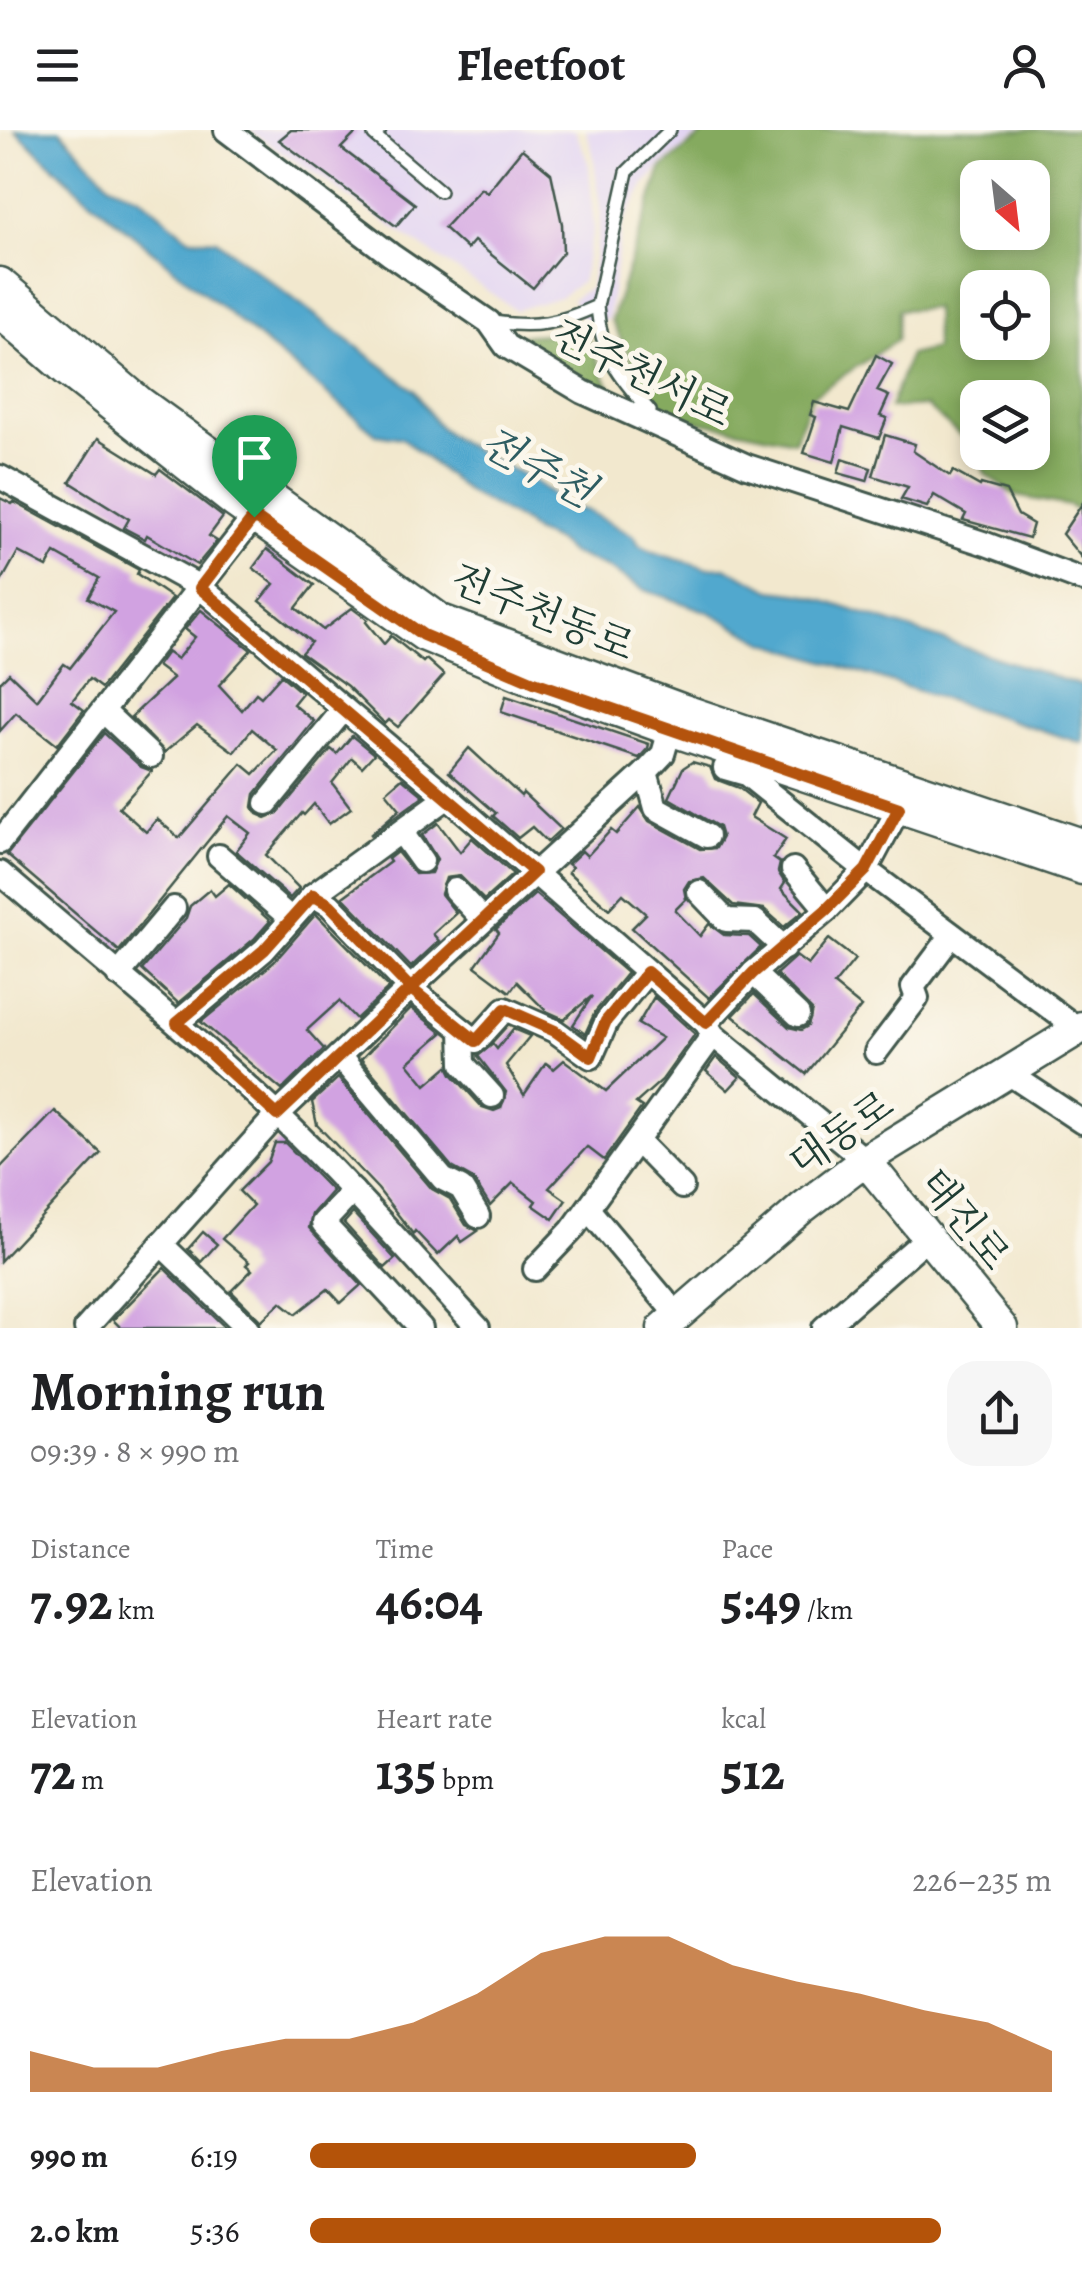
<!DOCTYPE html>
<meta charset="utf-8">
<style>
body{margin:0;font-family:Alegreya,"Noto Serif KR",serif;background:#f6f6f6;color:#202124;height:100vh;display:flex;flex-direction:column;font-size:38px;white-space:nowrap}
*{box-sizing:border-box;margin:0}
p{font-size:32px;color:#757577}
.icon{flex:none;width:55px;height:55px;fill:none;stroke:currentColor;stroke-width:2;stroke-linecap:round;stroke-linejoin:round}
.map{position:relative;height:1198px;overflow:hidden}
.drawer{display:flex;flex-direction:column;background:#fff;flex:1}
.drawer>*{flex:none}
.needle{width:65px;rotate:152deg}
.buttons{position:absolute;left:960px;top:30px;display:grid;gap:20px}
.buttons a{display:grid;place-items:center;width:90px;height:90px;border-radius:20px;background:#fff;box-shadow:0 5px 15px #0003;font-size:50px}
.pin{position:absolute;display:grid;place-items:center;width:85px;height:85px;color:#fff;margin:-102px -42px;border-radius:50% 50% 50% 0;rotate:-45deg;box-shadow:0 0 10px #0007}
.pin .icon{rotate:45deg}
.round{display:grid;place-items:center;flex:none;width:105px;height:105px;border-radius:30px;background:#f6f6f6}
.overview{display:flex;align-items:center;justify-content:space-between;height:170px;padding:0 30px}
h1{font-size:55px;font-weight:600;line-height:75px}
.stats{display:grid;grid-template-columns:repeat(3,1fr);gap:15px;height:170px;padding:10px 30px}
.stats div{display:grid;align-content:center}
.stats b{font-size:50px;font-weight:600}
.stats small{font-size:28px;font-weight:400}
.stats p{font-size:28px}
.chart{height:280px;padding:20px 30px}
.chart p{display:flex;justify-content:space-between}
.chart svg{width:100%;height:180px;margin-top:10px;fill:#b45309;opacity:.7}
ul{padding:0 30px;list-style:none;font-size:32px}
li{display:grid;grid-template-columns:160px 120px 1fr;align-items:center;height:75px}
li i{height:25px;border-radius:12px;background:#b45309}
header{display:flex;justify-content:space-between;align-items:center;height:130px;padding:0 30px;background:#fff;font-size:45px;font-weight:600}
.map>svg:first-child{display:block}
</style>
<header><svg class="icon" aria-label="menu" viewBox="0 0 24 24"><path d="M4 6h16M4 12h16M4 18h16"/></svg>Fleetfoot<svg class="icon" aria-label="person" viewBox="0 0 24 24"><circle cx="12" cy="8" r="4"/><path d="M4 21q1-7 8-7t8 7"/></svg></header>
<div class="map">
<svg width="1082" height="1198" viewBox="0 0 1082 1198">
<rect width="100%" height="100%" fill="#fbf7ec"/>
<filter id="ink" filterUnits="userSpaceOnUse"><feTurbulence type="fractalNoise" baseFrequency=".01" numOctaves="2"/><feDisplacementMap in="SourceGraphic" scale="20" xChannelSelector="R" yChannelSelector="G"/><feConvolveMatrix kernelMatrix="1 2 1 2 8 2 1 2 1" color-interpolation-filters="sRGB"/></filter>
<filter id="wash" filterUnits="userSpaceOnUse"><feTurbulence type="fractalNoise" baseFrequency=".0048" numOctaves="4" result="noise"/><feDisplacementMap in="SourceGraphic" scale="40" xChannelSelector="R" yChannelSelector="G"/><feGaussianBlur stdDeviation="2.25" result="paint"/><feColorMatrix in="noise" values="0 0 0 0 0 0 0 0 0 0 0 0 0 0 0 0 0 1.4 0 .05"/><feComposite in="paint" operator="in"/></filter>
<g filter="url(#wash)">
<rect width="100%" height="100%" fill="#f2e8ce"/>
<g fill="#e2d4f3">
<polygon points="249,0 575,0 589,35 594,97 581,152 560,167 516,180"/>
<polygon points="586,0 705,0 660,37 644,56 622,95 608,189 586,196 572,169 590,157 601,85 593,23"/>
</g>
<g fill="#85aa5e" stroke="#527449" stroke-width="2.5" fill-rule="evenodd">
<path d="M 708,0 L 1082,0 L 1082,385 L 1070,376 L 1016,366 L 985,344 L 976,319 L 926,276 L 890,278 L 909,225 L 935,219 L 934,178 L 898,180 L 897,210 L 812,266 L 794,311 L 657,283 L 611,190 L 661,39 ZM 978,48 L 1032,48 L 1032,102 L 978,102 ZM 978,158 L 1032,158 L 1032,212 L 978,212 ZM 978,268 L 1032,268 L 1032,322 L 978,322 Z"/>
<polygon points="583,196 607,252 622,272 511,206 553,204"/>
</g>
<path fill="#51a8ce" stroke="#387281" stroke-width="2.5" d="M 15,0 L 60,0 L 110,54 L 140,67 L 189,108 L 216,110 L 414,260 C 425,275 432,292 448,304 C 484,331 535,342 564,377 L 585,380 L 634,406 L 639,415 L 656,423 L 707,438 L 725,437 L 772,460 L 804,464 L 1082,556 L 1082,613 L 765,512 L 709,482 L 645,460 L 606,437 L 570,423 L 557,411 L 535,403 L 525,393 L 469,363 L 402,308 L 376,304 L 81,62 Z"/>
<g id="blocks">
<g fill="#d1a2e1">
<polygon points="291,0 359,0 341,18 415,74 396,96 279,10"/>
<polygon points="522,19 551,43 562,94 563,122 533,158 474,111 467,119 444,98 481,58 487,62"/>
<polygon points="876,225 892,234 877,261 889,266 880,286 887,288 879,308 843,297 834,332 804,323 816,287 810,285 814,272 849,282"/>
<polygon points="885,305 915,314 913,321 950,346 953,341 980,356 981,354 1006,361 1018,385 1033,394 1029,408 963,390 966,384 934,365 927,377 901,369 908,357 873,346"/>
<polygon points="98,308 156,344 160,339 223,387 209,406 217,411 197,435 147,405 145,409 124,398 129,389 70,352"/>
<polygon points="842,329 871,338 867,351 838,343"/>
<polygon points="0,368 12,374 14,372 139,440 137,444 172,468 101,558 89,549 72,571 84,580 57,615 16,583 0,601 0,552 9,543 37,570 64,534 70,538 114,482 88,468 99,448 55,423 47,437 18,422 0,454"/>
<polygon points="1082,374 1082,428 1062,404"/>
<polygon points="267,419 314,455 296,478 323,500 352,478 368,490 366,492 384,514 391,506 423,532 426,529 444,545 398,597 389,590 385,594 347,556 301,523 311,512 260,471 274,454 253,438"/>
<polygon points="201,480 251,520 219,555 242,580 256,563 261,567 281,545 302,563 293,574 314,591 255,664 253,677 257,684 266,688 278,683 331,619 337,624 352,606 374,624 362,637 352,628 332,653 351,678 329,694 314,674 304,685 302,683 266,725 299,758 290,768 236,721 250,703 228,686 119,821 7,725 104,603 141,637 152,641 119,678 146,702 157,689 179,708 242,634 254,644 277,620 252,599 234,622 197,595 165,622 131,587 173,548 157,536 167,522 177,529 195,507 185,499"/>
<polygon points="506,566 649,614 648,618 639,628 501,582"/>
<polygon points="469,618 521,666 523,663 561,699 547,712 532,697 518,708 493,686 496,683 449,642"/>
<polygon points="692,632 710,637 715,649 739,658 758,673 751,687 786,709 773,728 780,733 778,742 785,753 781,759 803,781 784,797 764,779 733,775 704,748 689,751 684,759 686,769 675,780 700,806 709,794 724,805 749,806 761,817 709,868 632,798 646,784 623,764 609,779 568,742 572,737 568,734 582,721 587,726 611,700 616,704 640,677 649,691 700,719 716,718 722,707 719,697 669,668 683,638"/>
<polygon points="402,648 424,666 370,705 400,679 386,662"/>
<polygon points="438,693 460,722 472,708 513,744 484,770 460,746 446,748 441,764 456,783 433,804 439,811 411,837 343,767 390,732 388,729 397,722 415,744 431,743 437,729 422,705"/>
<polygon points="229,754 270,791 254,809 178,873 142,840 186,788 190,776 210,759 215,766"/>
<polygon points="535,764 627,843 595,882 585,904 573,895 592,866 564,889 546,881 517,852 510,862 475,836 499,803 496,799"/>
<polygon points="316,784 389,858 356,889 339,871 307,900 324,919 282,960 201,892 274,832"/>
<polygon points="829,809 855,829 834,855 861,877 806,944 733,886 754,864 789,897 801,900 808,896 812,880 776,844 796,826 808,835"/>
<polygon points="654,867 695,904 662,950 636,973 642,977 604,1030 587,1017 549,1058 566,1070 553,1089 533,1075 536,1071 513,1053 490,1076 473,1049 452,1037 361,929 411,878 442,903 408,933 426,955 448,936 452,944 482,977 494,981 501,978 506,962 478,926 493,914 497,919 513,899 530,906 506,935 524,965 546,933 554,939 564,930 606,961 662,908 638,894"/>
<polygon points="716,927 740,947 728,960 706,941"/>
<polygon points="338,948 432,1059 450,1069 466,1095 478,1101 462,1112 458,1106 438,1125 415,1101 413,1104 378,1059 317,995 312,972"/>
<polygon points="55,981 101,1023 0,1131 0,1038"/>
<polygon points="275,1013 285,1013 332,1061 312,1084 309,1098 361,1155 341,1173 328,1159 296,1184 281,1172 261,1191 231,1161 252,1140 246,1135 249,1132 222,1109 253,1075 239,1061 268,1032"/>
<polygon points="353,1083 395,1129 385,1138 344,1093"/>
<polygon points="203,1102 217,1114 201,1132 188,1119"/>
<polygon points="164,1138 226,1198 121,1198 113,1190"/>
</g>
</g>
</g>
<g filter="url(#ink)">
<use href="#blocks" fill-opacity="0" stroke="#3f574b" stroke-width="2.5"/>
<g fill="none" stroke-linecap="round" stroke-linejoin="round">
<defs>
<g id="lane">
<polyline points="380,0 374,5 440,61"/>
<path d="M 597,176 C 601,225 618,246 650,281 L 648,290"/>
<path d="M 493,192 C 536,198 557,194 597,176 L 627,42 L 670,0"/>
</g>
<g id="street">
<polyline points="226,0 391,125 489,192 506,216 583,262 747,336 986,414 1082,450"/>
<polyline points="0,347 200,457 448,667 706,893 713,905 865,1030"/>
<polyline points="103,581 151,626"/>
<polyline points="725,638 746,644 866,740 1082,902"/>
<polyline points="646,642 656,678 707,706"/>
<polyline points="267,673 344,579"/>
<polyline points="402,703 422,731"/>
<polyline points="0,712 254,387"/>
<polyline points="219,726 290,788"/>
<polyline points="793,739 827,780"/>
<path d="M 0,743 C 92,822 186,899 275,982 C 346,1050 411,1125 478,1198"/>
<polyline points="455,760 483,790"/>
<polyline points="699,762 726,790 755,791 784,818"/>
<polyline points="313,765 330,775 410,858 476,911 505,879 555,901 591,927 607,891 647,842"/>
<polyline points="753,843 798,885"/>
<polyline points="118,845 174,778"/>
<polyline points="177,893 264,820 313,765 448,667"/>
<polyline points="706,893 753,843 827,780 866,740 899,678"/>
<polyline points="462,900 463,934 492,966"/>
<polyline points="876,922 917,868 913,857 952,805"/>
<polyline points="339,926 443,1049 461,1058 478,1086"/>
<polyline points="1008,943 1082,992"/>
<polyline points="637,1011 682,1057"/>
<polyline points="353,1061 323,1093 421,1198"/>
<polyline points="588,1079 677,1185"/>
<polyline points="161,1114 248,1198"/>
<polyline points="535,1139 572,1100 713,905"/>
<polyline points="86,1198 277,985 410,858 646,642 663,624 670,600"/>
<polyline points="824,1198 928,1107"/>
</g>
<g id="secondary">
<polyline points="0,153 141,273 441,490 681,579 1082,714"/>
<polyline points="0,183 66,240 234,372 423,505 535,551 670,600 1082,739"/>
<polyline points="865,1030 1002,1198"/>
<polyline points="663,1198 802,1078 865,1030 1082,897"/>
</g>
</defs>
<use href="#lane" stroke="#3f574b" stroke-width="16"/>
<use href="#street" stroke="#3f574b" stroke-width="28"/>
<use href="#secondary" stroke="#3f574b" stroke-width="35"/>
<use href="#lane" stroke="#fff" stroke-width="11"/>
<use href="#street" stroke="#fff" stroke-width="22"/>
<use href="#secondary" stroke="#fff" stroke-width="30"/>
</g>
</g>
<g fill="none" stroke-linecap="round" stroke-linejoin="round" filter="url(#ink)">
<defs>
<polyline id="route" points="254,387 200,458 534,742 277,985 177,893 264,820 313,765 330,775 410,858 476,911 505,879 555,901 591,927 606,891 647,842 706,893 753,843 826,780 866,740 899,678 534,552 423,505 254,387"/>
</defs>
<use href="#route" stroke="#fff" stroke-width="20"/>
<use href="#route" stroke="#b45309" stroke-width="12"/>
</g>
<g text-anchor="middle" stroke-width="10" stroke-linejoin="round" paint-order="stroke">
<g font-size="40" fill="#1f3d34" stroke="#fbf7ec">
<text transform="translate(642 243) rotate(26)" y="14">전주천서로</text>
<text transform="translate(543 482) rotate(22)" y="14">전주천동로</text>
<text transform="translate(841 1003) rotate(-35)" y="14">대동로</text>
<text transform="translate(965 1089) rotate(51)" y="14">태진로</text>
</g>
<g font-size="42" font-style="italic" fill="#2e5d62" stroke="#fbf7ec">
<text transform="translate(538 336) rotate(28)" y="15">전주천</text>
</g>
</g>
</svg>
<div class="buttons">
<a><svg class="needle" viewBox="-14 -14 28 28"><path d="M0-13l5 13h-10z" fill="#e53935"/><path d="M0 13l5-13h-10z" fill="#757577"/></svg></a>
<a><svg class="icon" aria-label="locate" viewBox="0 0 24 24"><circle cx="12" cy="12" r="6"/><path d="M12 2v4M12 18v4M2 12h4M18 12h4"/></svg></a>
<a><svg class="icon" aria-label="layers" viewBox="0 0 24 24"><path d="M12 4l9 5-9 5-9-5zM3 14l9 5 9-5"/></svg></a>
</div>
<div class="pin" style="left:254px;top:387px;background:#1e9e55"><svg class="icon" aria-label="arrive" viewBox="0 0 24 24"><path d="M6 21V4h12l-3 4 3 4H6"/></svg></div>
</div>
<section class="drawer">
<div class="overview"><div><h1>Morning run</h1><p>09:39 · 8 × 990 m</p></div><a class="round"><svg class="icon" aria-label="share" viewBox="0 0 24 24"><path d="M12 15V3M7 8l5-5 5 5M5 13v7h14v-7"/></svg></a></div>
<div class="stats">
<div><p>Distance</p><b>7.92<small> km</small></b></div>
<div><p>Time</p><b>46:04</b></div>
<div><p>Pace</p><b>5:49<small> /km</small></b></div>
</div>
<div class="stats">
<div><p>Elevation</p><b>72<small> m</small></b></div>
<div><p>Heart rate</p><b>135<small> bpm</small></b></div>
<div><p>kcal</p><b>512</b></div>
</div>
<div class="chart"><p><span>Elevation</span>226–235 m</p>
<svg viewBox="0 0 160 44" preserveAspectRatio="none"><path d="M0 44V34L10 38L20 38L30 34L40 31L50 31L60 27L70 20L80 10L90 6L100 6L110 13L120 17L130 20L140 24L150 27L160 34V44z"/></svg>
</div>
<ul>
<li><b>990 m</b>6:19<i style="width:52%"></i></li>
<li><b>2.0 km</b>5:36<i style="width:85%"></i></li>
</ul>
</section>
